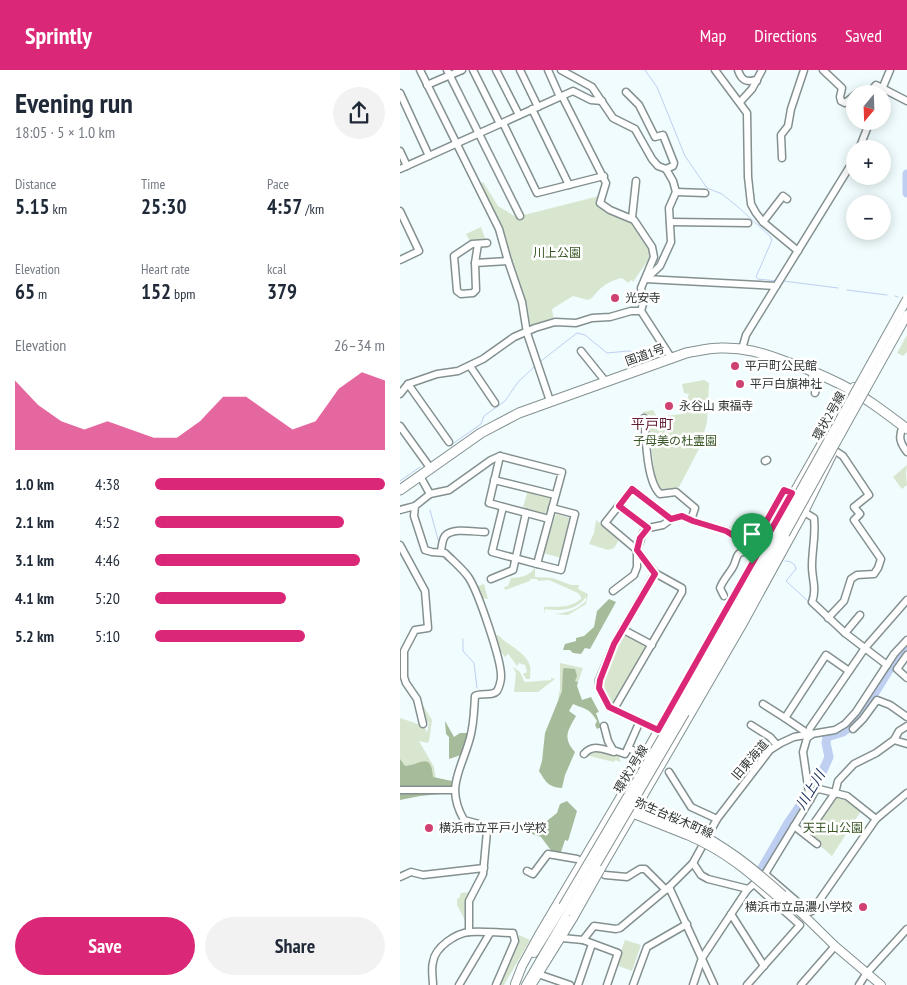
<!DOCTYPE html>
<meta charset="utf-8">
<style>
body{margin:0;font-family:"PT Sans Narrow","Noto Sans JP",sans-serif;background:#f2f2f3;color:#1f2937;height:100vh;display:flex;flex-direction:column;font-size:19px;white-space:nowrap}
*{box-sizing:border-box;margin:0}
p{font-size:16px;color:#747a83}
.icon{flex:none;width:28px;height:28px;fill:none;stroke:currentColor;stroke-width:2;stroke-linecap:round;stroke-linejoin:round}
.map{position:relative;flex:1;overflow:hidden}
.details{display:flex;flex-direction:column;background:#fff;width:400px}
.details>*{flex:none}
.needle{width:32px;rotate:199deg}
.buttons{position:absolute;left:446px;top:15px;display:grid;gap:10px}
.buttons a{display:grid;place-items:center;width:45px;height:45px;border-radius:50%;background:#fff;box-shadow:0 2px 12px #0003;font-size:25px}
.pin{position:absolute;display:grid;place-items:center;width:42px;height:42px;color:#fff;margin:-51px -21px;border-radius:50% 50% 50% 0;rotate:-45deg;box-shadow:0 0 5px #0007}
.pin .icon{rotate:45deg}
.round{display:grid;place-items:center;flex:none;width:52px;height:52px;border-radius:26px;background:#f2f2f3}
.overview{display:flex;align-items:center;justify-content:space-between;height:85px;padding:0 15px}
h1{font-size:28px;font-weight:700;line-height:38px}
.stats{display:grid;grid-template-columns:repeat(3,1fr);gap:8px;height:85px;padding:5px 15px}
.stats div{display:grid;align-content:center}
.stats b{font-size:21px;font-weight:700}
.stats small{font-size:14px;font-weight:400}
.stats p{font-size:14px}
.chart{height:140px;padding:10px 15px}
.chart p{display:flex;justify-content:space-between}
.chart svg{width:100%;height:90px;margin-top:5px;fill:#db2777;opacity:.7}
.action{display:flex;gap:10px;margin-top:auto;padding:10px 15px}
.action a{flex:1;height:58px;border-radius:30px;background:#db2777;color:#fff;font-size:20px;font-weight:700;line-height:58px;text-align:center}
.action a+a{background:#f2f2f3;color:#1f2937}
ul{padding:0 15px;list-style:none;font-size:16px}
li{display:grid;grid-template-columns:80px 60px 1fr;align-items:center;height:38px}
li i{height:12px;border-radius:6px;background:#db2777}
header{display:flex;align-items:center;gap:30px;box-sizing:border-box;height:70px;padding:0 25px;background:#db2777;color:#fff}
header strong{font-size:24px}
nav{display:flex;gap:28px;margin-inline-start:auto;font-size:18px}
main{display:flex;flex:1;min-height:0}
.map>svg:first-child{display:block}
</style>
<header>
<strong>Sprintly</strong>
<nav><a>Map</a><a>Directions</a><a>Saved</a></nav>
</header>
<main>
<section class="details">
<div class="overview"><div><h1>Evening run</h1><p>18:05 · 5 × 1.0 km</p></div><a class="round"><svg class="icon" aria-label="share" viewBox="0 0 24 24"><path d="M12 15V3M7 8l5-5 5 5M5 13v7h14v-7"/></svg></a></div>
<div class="stats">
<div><p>Distance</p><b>5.15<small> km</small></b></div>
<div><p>Time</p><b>25:30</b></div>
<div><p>Pace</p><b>4:57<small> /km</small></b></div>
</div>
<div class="stats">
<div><p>Elevation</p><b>65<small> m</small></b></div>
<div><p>Heart rate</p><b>152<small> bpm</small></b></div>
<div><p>kcal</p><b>379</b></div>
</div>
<div class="chart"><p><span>Elevation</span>26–34 m</p>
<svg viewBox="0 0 160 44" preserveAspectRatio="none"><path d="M0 44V10L10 22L20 30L30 34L40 30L50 34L60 38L70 38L80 30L90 18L100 18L110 26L120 34L130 30L140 14L150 6L160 10V44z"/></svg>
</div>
<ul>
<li><b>1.0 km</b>4:38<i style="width:100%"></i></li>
<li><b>2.1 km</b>4:52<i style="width:82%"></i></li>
<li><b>3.1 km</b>4:46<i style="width:89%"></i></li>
<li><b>4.1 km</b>5:20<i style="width:57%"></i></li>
<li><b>5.2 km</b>5:10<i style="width:65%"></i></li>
</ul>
<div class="action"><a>Save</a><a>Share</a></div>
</section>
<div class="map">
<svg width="507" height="915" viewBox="0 0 507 915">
<rect width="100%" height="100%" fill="#f0fcfd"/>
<g fill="#d8e6d0">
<path d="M 83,112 L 98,136 L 116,147 L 203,125 L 200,133 L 234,150 L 251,184 L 249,192 L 246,193 L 233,212 L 231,210 L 228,213 L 222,208 C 215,209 205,214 200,219 C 195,223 194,228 188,230 L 173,226 L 152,239 L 154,251 L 131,258 L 127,235 L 116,208 L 103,159 L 80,114 Z"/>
<polygon points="81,157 86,171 71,173 66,164"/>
<polygon points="507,265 507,282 503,286 497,283"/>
<polygon points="304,310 309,313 307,352 300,377 279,417 261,420 257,417 254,399 248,351 250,345 243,345 243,342 253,340 257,347 282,344 289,324 284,323 282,314"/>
<polygon points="507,395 506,404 507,415 502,419 493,407"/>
<polygon points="128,420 152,426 147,447 122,441"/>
<polygon points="156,444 171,448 161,488 143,483"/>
<path d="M 196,450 C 205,457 210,464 219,470 L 214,478 L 208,480 L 189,474 L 194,463 Z"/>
<path d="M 135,496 L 135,507 L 152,508 L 171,515 L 179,515 L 178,519 L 188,524 L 186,534 L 168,545 L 154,544 C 167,543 177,540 186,531 L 186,527 C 176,541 161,541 145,539 L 144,544 L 144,537 C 158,536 169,539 181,529 L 181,527 L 178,523 L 149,510 L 138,511 L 137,509 L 130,509 L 130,511 L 105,520 L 104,517 L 108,516 L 111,508 C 120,508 133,505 135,496 Z"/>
<polygon points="84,514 88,529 80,528 78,516"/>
<path d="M 225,563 L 246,574 L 246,579 L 215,635 L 210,635 C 207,629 202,623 201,616 C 200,605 217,574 223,564 Z"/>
<path d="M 98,565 C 107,575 126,582 130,596 C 131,600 130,605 130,609 L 126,609 L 123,604 L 127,602 L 125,595 L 119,593 L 117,596 L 109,585 L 108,584 L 105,587 L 96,575 L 98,571 L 95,566 Z"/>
<polygon points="160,593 183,598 178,612 175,611 175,599 163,599 163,615 160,628 158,629 160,619"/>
<polygon points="113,597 120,602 124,611 126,612 151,610 151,608 155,609 138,622 114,622 116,603"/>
<polygon points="21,632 32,650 29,671 27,673 19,671 34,697 37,717 0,717 0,648 24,656 27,663 29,652 25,652 25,642"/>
<polygon points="196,679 218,685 221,692 215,690 214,692 189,686 188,687 185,686"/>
<polygon points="438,727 446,729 461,741 432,786 410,767 410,764 435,729"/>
<polygon points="70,822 66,833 66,852 57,835 57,829 59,828 61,823"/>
<polygon points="119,865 130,870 104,915 98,915 118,872"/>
<polygon points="225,870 241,875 232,901 216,895"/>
</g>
<g fill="#a5bb9a">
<polygon points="209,529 216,532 190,579 185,578 181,584 173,583 170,580 163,580 165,574 176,571 176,568 184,566 194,557 197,541"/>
<path d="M 165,598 L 175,599 L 177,606 L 175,611 L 178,612 L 177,616 L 182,630 L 191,627 L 199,642 L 196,643 L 201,657 L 197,659 L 195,655 L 197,651 C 189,638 187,640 173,634 L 169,641 L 176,646 C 168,660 162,668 175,682 L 165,705 L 162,718 C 148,717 146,712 139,701 L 142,691 L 145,663 L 162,621 L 163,599 Z"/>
<polygon points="45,651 54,667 60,663 68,663 61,685 49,689 49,667 46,664"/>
<path d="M 0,689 L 5,696 C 21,695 31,681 33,707 L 52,711 L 51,718 L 0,718 Z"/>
<polygon points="0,723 51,723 20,726 0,730"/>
<polygon points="167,731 177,741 168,771 165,770 160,785 153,783 141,767 132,764 127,753 143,754 157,743 160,734"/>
</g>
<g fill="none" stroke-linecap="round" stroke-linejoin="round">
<g stroke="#bfcff1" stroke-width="1">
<polyline points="245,0 257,17 285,86 307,118 322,124 338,137 370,166 372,170 356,207 358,209 377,211"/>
<polyline points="383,211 438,218"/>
<polyline points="447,220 487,225"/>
<polyline points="495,226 498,227"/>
<polyline points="141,291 177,263 185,265 207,283 228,281 243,283 263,281"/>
<polyline points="51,375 81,354 84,346 105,331 118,312 134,297"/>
<polyline points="0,411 20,397"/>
<polyline points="30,440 39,473"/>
<path d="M 385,491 C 390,491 395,493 396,499 L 386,511 L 410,533"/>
<polyline points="63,569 63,581 74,593 77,618"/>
<polyline points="488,599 489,600"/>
</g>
<g stroke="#bfcff1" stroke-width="9">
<polyline points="507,104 507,123"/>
<polyline points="362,798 388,753 421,705 429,687 426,673 427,667 443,662 459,649 489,600 507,577"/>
</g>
<defs>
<g id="minor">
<polyline points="20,0 99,159 108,191 122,232 127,263 150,331"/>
<polyline points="47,0 120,146"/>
<polyline points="73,0 100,54"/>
<polyline points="96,0 119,45"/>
<polyline points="120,0 138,37"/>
<polyline points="148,0 160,27"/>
<polyline points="161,0 192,17 213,48 235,59 252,89 258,96 266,99 273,111 276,122 269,138 271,172 260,196 247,208"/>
<polyline points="315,0 347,43 348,107 351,134 356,143 363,152 398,181"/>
<path d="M 338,0 C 341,9 345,13 355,10 L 357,11"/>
<polyline points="423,0 442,18 440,27 441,31 445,33 455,25"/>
<polyline points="27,15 62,0"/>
<polyline points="226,22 239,35 255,67 263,65 274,93 273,96 266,99"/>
<polyline points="0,23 29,86"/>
<polyline points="458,24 470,22 476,15 507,31"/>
<polyline points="480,24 490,0"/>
<polyline points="162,26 206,113 200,133 210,140 234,150 252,177 254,187 241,218 243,234 241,241 272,289"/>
<polyline points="340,32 352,19 362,0"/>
<polyline points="132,39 169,115"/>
<polyline points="103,53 137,123 204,106"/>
<polyline points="459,79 470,51"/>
<polyline points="0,81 7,96"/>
<polyline points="382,88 381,65 388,56 391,39 404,0"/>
<polyline points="0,99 173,21 191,30 202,31"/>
<polyline points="276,122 305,123"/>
<polyline points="0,141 19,181 0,190"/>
<polyline points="232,148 236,111"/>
<polyline points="270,152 348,153"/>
<polyline points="363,152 383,126 387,129"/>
<polyline points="87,173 72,174 54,186 57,221 61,224 73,223 76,220 75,193 108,191"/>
<polyline points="75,193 78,174"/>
<polyline points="245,209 376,216"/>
<polyline points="342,279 346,265 455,88"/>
<polyline points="181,281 206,312"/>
<polyline points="70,296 95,333"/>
<polyline points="414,302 410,311 416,319 415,323"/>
<polyline points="8,314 49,372"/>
<polyline points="0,324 8,314 37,304 58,301 83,289 114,267 135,258 155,252 176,253 192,248 210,247 231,241 241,241"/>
<path d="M 244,348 C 246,366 246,411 260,424 L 276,422 L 295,438 L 291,450"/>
<polyline points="0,356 31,399"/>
<path d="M 503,356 C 498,367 500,373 507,382"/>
<polyline points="100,386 89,433 149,449"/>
<polyline points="365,391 367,390"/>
<polyline points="20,406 30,424"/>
<polyline points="94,410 155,425"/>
<polyline points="219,436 248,458"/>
<polyline points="0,440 15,436"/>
<path d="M 404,442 L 414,448 C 416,466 412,479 412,496 C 412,509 417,519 412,532 L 445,563 L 487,595"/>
<polyline points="0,475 25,521 28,558 15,560 4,581 4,607 6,613 17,629 23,654"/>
<path d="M 41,481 C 42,476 42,470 45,466 C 53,457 74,462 85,462"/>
<polyline points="137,494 161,500 175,444 152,438"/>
<polyline points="255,503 237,480 205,453 232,419 271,449"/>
<polyline points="91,509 113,500 126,443"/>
<polyline points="213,521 234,505 237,497 237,480 243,463 248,458 263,455 271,449 282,446 293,451 327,461 347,474 353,475 384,420 392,423"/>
<path d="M 324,526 L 320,518 C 323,510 329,504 333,497 C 339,485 334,481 351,482 L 355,489"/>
<polyline points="428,548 444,531 451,509 457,505 474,504 478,498 481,489 454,450 460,444 454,437 469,425 443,386 434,380"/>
<polyline points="222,559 252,575"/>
<polyline points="445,563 460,545"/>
<polyline points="507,585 497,599 507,608"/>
<polyline points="363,634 385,648"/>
<polyline points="214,639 282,522 282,518 255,503 214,574 199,610 199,618 209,637 258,660"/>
<polyline points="351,655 370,667 377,675"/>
<polyline points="204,656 208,671 213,680 225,684 228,678"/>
<polyline points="453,659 463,649 477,630 490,635 507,647"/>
<polyline points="410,665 385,648 426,585 449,601"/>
<polyline points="494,670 507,674"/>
<polyline points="239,683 228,678 240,651"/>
<path d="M 184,684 C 193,674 202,679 214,682"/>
<polyline points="269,702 291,737 317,749"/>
<polyline points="0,720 54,720"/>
<polyline points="410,730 415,721 419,719 447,726 476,749"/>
<polyline points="394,756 417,774"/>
<polyline points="406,765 435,723 438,711 454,694 476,683 494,670 499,661 507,656"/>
<polyline points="293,793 301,805 308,809 348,819"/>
<polyline points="127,801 133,804 148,784 177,789"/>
<polyline points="365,804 409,842 412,841 476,749 507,723"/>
<polyline points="205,805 227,807 240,799 245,799 266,820"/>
<polyline points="0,807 11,802 23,805 84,798"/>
<polyline points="269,817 314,915"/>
<polyline points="331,844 364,896"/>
<path d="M 69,862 L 69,831 L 83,804 L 87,761 L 79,754 L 64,750 C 45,717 61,701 70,668 C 74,654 74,640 75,626 C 81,622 92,627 97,621 C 99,618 101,611 101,607 C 102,591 78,522 69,508 C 63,499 53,491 45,483 L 32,482 L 25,480 L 14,446 L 15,436 L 30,424 L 49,420 L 91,390 L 100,386 L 162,402 L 137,494 L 92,482 L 103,437"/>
<polyline points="162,868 183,870 194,856 216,859 220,858 269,817 293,793 317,749 370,680 381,673 394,667 435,660 445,654 456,642 494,584 507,570"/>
<polyline points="183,870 218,883 207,915"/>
<polyline points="138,904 170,915"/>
<path d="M 33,915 C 33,908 31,899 33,892 C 35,877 56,863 70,862 C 84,861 99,863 113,863 L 115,871 L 96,915"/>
<polyline points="59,915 90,863"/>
<polyline points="178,915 192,874"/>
<polyline points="233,915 247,877 287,854"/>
<polyline points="293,915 302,888 347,820 365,804 410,730 403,682 407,668 411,665 409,662 410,658 465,578 507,530"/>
<polyline points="347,915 400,855 354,814"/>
<polyline points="401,915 435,876"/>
<polyline points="459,915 466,904 507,859"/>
</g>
<g id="major">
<polyline points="278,641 378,461"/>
<polyline points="285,643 385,464"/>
<polyline points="234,737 289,758"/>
<polyline points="229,742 287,765"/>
<polyline points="200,800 342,555 404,442 432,385"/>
<polyline points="383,825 435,876 481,915"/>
<polyline points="134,883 163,836"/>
<polyline points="115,914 122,896 140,863 217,733 454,317"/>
<polyline points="132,914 173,848"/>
<polyline points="126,915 169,841"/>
</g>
<path id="highway" d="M 0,420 L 81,363 L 119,343 L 286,283 C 298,281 309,278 320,278 C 343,277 363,283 384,291 C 403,297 422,305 440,314 C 464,326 486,343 507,359"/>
</defs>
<use href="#minor" stroke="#849090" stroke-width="9"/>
<use href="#major" stroke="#849090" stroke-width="10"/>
<use href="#highway" stroke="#849090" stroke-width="11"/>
<use href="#minor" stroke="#fff" stroke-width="6"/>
<use href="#major" stroke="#fff" stroke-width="8"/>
<use href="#highway" stroke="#fff" stroke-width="9"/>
<defs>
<g id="major-bridge">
<polyline points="378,461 507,229"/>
<polyline points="385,464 507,245"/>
<path d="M 289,758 C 326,776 353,798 383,825"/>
<path d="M 287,765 C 325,781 349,802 380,829"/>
<polyline points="163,836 278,641"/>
<polyline points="169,841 285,643"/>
<polyline points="173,848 200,800"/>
</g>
</defs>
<use href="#major-bridge" stroke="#849090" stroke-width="10" stroke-linecap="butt"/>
<use href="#major-bridge" stroke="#fff" stroke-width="8"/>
</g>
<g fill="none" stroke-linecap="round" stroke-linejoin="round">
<defs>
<polygon id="route" points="232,419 271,449 282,446 293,451 326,461 347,474 353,475 384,420 392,423 258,660 209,637 199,618 200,610 214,574 255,504 237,480 240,468 248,458 219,436"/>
</defs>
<use href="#route" stroke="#fff" stroke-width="10"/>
<use href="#route" stroke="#db2777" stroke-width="6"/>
</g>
<g fill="#ce4170" stroke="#fff" stroke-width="2">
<circle cx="215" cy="228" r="5"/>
<circle cx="335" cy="296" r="5"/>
<circle cx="340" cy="314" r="5"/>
<circle cx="269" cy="336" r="5"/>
<circle cx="29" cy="758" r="5"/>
<circle cx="463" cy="837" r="5"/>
</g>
<g text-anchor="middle" stroke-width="5" stroke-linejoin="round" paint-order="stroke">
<g font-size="12" fill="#375525" stroke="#fff">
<text x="157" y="187">川上公園</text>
<text x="275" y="375">子母美の杜霊園</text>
<text x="433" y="762">天王山公園</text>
</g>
<g font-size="12" fill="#2e3333" stroke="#fff" text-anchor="start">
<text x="225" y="232">光安寺</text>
<text x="345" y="300">平戸町公民館</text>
<text x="350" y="318">平戸白旗神社</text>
<text x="279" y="340">永谷山 東福寺</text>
<text x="39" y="762">横浜市立平戸小学校</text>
<text x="453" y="841" text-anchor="end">横浜市立品濃小学校</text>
</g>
<g font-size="12" fill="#2e3333" stroke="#fff">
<text transform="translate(245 285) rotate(-20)" y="4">国道1号</text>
<text transform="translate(429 346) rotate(-61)" y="4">環状2号線</text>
<text transform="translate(350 690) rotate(-49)" y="4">旧東海道</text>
<text transform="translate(231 699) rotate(-59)" y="4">環状2号線</text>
<text transform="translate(274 748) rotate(23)" y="4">弥生台桜木町線</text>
</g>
<g font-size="14" fill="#642035" stroke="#fff">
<text x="252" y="359">平戸町</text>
</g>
<g font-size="14" font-style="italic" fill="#223460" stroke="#fff">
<text transform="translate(410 720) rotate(-59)" y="5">川上川</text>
</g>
</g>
</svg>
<div class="buttons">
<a><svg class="needle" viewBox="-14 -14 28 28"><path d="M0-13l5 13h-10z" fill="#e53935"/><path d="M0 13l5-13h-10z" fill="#747a83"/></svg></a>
<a>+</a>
<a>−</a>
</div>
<div class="pin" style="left:352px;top:494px;background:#1e9e55"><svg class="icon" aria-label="arrive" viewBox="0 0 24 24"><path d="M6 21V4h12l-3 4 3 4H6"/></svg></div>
</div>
</main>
